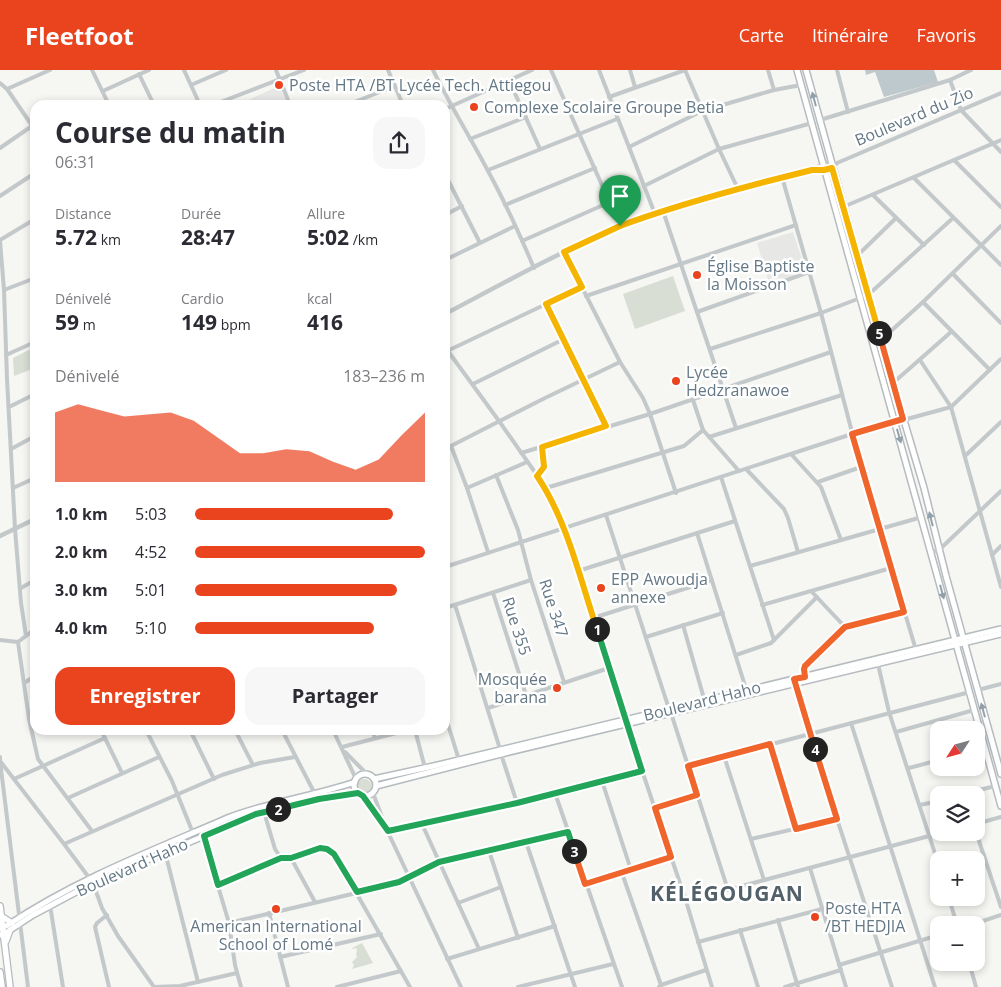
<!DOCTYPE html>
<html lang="fr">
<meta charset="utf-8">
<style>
body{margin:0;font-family:"Open Sans",sans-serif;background:#f7f7f7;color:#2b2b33;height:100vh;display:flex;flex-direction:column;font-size:19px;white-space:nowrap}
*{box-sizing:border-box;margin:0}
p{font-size:16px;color:#7c7c81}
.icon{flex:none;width:28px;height:28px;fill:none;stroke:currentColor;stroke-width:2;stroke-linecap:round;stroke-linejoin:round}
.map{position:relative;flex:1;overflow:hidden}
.sheet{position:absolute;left:30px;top:30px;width:420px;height:635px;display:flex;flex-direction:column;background:#fff;border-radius:15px;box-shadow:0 2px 8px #0003}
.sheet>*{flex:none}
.needle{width:32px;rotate:234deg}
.fabs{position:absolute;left:930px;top:651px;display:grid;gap:10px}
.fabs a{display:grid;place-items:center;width:55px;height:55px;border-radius:10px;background:#fff;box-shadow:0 2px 8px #0003;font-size:25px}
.pin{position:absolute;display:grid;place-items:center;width:42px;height:42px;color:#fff;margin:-51px -21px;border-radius:50% 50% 50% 0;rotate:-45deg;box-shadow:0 0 5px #0007}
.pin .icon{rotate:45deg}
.km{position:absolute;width:25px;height:25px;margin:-12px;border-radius:50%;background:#222;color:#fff;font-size:14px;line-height:25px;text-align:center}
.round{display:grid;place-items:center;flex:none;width:52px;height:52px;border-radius:15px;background:#f7f7f7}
.summary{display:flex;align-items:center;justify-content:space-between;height:85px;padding:0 25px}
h1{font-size:28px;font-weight:700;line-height:38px}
.metrics{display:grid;grid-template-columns:repeat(3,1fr);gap:8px;height:85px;padding:5px 25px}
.metrics div{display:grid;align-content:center}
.metrics b{font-size:21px;font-weight:700}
.metrics small{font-size:14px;font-weight:400}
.metrics p{font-size:14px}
.chart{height:140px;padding:10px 25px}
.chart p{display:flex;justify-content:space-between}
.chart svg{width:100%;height:90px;margin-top:5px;fill:#ea441f;opacity:.7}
.primary-button{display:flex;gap:10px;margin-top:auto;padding:10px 25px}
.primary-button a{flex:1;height:58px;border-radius:15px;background:#ea441f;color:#fff;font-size:20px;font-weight:700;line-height:58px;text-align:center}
.primary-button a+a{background:#f7f7f7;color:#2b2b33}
ul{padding:0 25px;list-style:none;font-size:16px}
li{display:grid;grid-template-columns:80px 60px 1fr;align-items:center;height:38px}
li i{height:12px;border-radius:6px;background:#ea441f}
header{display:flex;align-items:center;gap:30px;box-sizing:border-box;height:70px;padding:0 25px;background:#ea441f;color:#fff}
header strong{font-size:24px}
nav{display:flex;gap:28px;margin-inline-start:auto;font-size:18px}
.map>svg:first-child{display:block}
</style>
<header>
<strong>Fleetfoot</strong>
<nav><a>Carte</a><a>Itinéraire</a><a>Favoris</a></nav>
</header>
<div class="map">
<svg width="1001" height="917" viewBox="0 0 1001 917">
<rect width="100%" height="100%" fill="#f6f6f2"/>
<g fill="#e7e8e6">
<polygon points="279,16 288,35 237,35"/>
<polygon points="793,162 806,201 769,213 757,173"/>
</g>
<g fill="#d8ded3">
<polygon points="673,206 685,241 635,259 623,224"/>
<polygon points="35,277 35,298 14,306 13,288"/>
<circle cx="364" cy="717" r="8"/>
<polygon points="362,873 373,893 352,899 354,895 352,892 357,887 356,884 357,881 356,878 352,879 352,878"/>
</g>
<polygon fill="#bdc9cd" points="865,0 934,0 938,12 884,27 875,2 866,5"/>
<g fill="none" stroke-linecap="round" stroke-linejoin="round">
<defs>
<g id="secondary">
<polyline points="797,0 1001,736"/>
<polyline points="806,0 893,313 924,418 946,506 1001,704"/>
<circle cx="365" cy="715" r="11"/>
<polyline points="374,709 438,695 1001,559"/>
<polyline points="376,716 505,683 1001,564"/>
<path d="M 1,858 L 8,855 C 77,809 154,780 230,747 C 270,732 314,726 355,712"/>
<polyline points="0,865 4,864 33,845 93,813 256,744 319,729 358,723"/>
</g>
<g id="primary">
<polyline points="0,836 10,917"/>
<polyline points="1,846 12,853"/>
<polyline points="6,871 10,860"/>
<polyline points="0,902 2,917"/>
</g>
</defs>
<use href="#secondary" stroke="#b5bbbf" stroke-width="8"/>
<use href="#primary" stroke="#b6bbbe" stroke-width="8"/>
<g stroke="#c3c8ca" stroke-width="4">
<polyline points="92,0 109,35"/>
<polyline points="184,0 200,35"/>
<polyline points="276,0 290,35"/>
<polyline points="388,0 403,35"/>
<path d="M 433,0 C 450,35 470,67 488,101 C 505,132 520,165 534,198"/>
<polyline points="551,0 620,156"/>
<polyline points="599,0 655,144"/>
<polyline points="630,0 635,17"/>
<polyline points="685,0 719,79 738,119"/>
<polyline points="768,0 774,20"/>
<polyline points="837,0 848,42"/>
<polyline points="139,4 154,35"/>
<polyline points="509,10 540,79"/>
<polyline points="950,10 961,40 1001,82"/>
<polyline points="0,13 7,19 35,60"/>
<polyline points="191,15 226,0"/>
<polyline points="7,19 50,0"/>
<polyline points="103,21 149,0"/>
<polyline points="609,27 685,0"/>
<polyline points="98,35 107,31"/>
<polyline points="213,35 304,0"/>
<polyline points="347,35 395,16"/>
<polyline points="445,39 532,0"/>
<polyline points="820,50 950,10 971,0"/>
<polyline points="470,69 526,47"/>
<polyline points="629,77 702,41 774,20 801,15"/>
<polyline points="0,78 32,56"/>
<polyline points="954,90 1001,137"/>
<polyline points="833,98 837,93 1001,23"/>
<polyline points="488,100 617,49"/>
<polyline points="445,104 480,173"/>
<polyline points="782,107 821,243 861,397 916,580"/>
<polyline points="914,108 1001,195"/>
<polyline points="644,116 719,79 812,53"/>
<polyline points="873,125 924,175"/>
<polyline points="0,126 35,103"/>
<polyline points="505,135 595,98"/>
<polyline points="843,137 1001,70"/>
<polyline points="663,141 736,358"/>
<polyline points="445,145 462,136"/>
<polyline points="0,170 35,149"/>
<polyline points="0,171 4,220 7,309 15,459 21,533 26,566"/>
<polyline points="522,171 610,132"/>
<polyline points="564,182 620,292 643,328 650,344 676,423"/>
<polyline points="858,185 896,148"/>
<polyline points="445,190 515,156"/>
<polyline points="953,204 1001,253"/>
<polyline points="4,220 35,208"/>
<polyline points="586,226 796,155"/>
<polyline points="923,232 990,300"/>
<polyline points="546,234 606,357"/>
<polyline points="697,242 809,202"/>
<polyline points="881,270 923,232 1001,156"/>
<polyline points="445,277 499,351 546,418 563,458 625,650 686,831 712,917"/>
<polyline points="710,279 821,243 868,225 953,148"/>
<polyline points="445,282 582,217"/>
<polyline points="6,285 35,272"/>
<polyline points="920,290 951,337 1001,517"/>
<polyline points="893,313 951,262"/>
<polyline points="473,314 564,269"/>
<polyline points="693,330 703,360 739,401"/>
<polyline points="9,337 35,324"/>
<polyline points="709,367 842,325"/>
<polyline points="451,376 467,418 488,482"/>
<polyline points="11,379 35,366"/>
<polyline points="445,379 545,328 620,292"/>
<polyline points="521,383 650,344 831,282"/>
<polyline points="791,384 821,417 841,470"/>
<polyline points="965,386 1001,352"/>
<polyline points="746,399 784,439 788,448 798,482"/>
<polyline points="496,405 518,460 531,510 564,612"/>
<polyline points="537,406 544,397 542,377"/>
<polyline points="721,407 774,570"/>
<polyline points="818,412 861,397"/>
<polyline points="13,418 35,408"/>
<polyline points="467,418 527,392"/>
<polyline points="546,418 684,376 703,360"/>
<polyline points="606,445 669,639"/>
<polyline points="697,463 747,622"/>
<polyline points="931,482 939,480 1001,421"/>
<polyline points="992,485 1001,476"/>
<polyline points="750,496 922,447"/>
<polyline points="445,497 852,364 951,337 1001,289"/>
<polyline points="578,501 735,451"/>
<polyline points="21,518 35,510"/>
<polyline points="812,522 845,557"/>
<polyline points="493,523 526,625"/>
<polyline points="455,535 500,679"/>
<polyline points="762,535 891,498"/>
<polyline points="445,538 531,510"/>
<polyline points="593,548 712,510"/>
<polyline points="683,555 705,632"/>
<polyline points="646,567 723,543"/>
<polyline points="0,570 18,572 35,559"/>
<polyline points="18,572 29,649 38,689 92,761"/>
<polyline points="736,585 771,573 817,527"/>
<polyline points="878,594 889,642 939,796"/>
<polyline points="805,607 804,599 805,596 845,557 905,542"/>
<polyline points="795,612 837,749 892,917"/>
<polyline points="24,613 35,606"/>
<polyline points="978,620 1001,614"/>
<polyline points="488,638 609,598"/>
<polyline points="671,643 728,820"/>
<polyline points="445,645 459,690"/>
<polyline points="851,653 935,917"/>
<polyline points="101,660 122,703"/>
<polyline points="146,660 172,711 193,763"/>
<polyline points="190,660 214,709"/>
<polyline points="235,660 253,695"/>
<polyline points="282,660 315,724"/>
<polyline points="333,660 356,709"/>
<polyline points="372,660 375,668"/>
<polyline points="415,660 425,698"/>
<polyline points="896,662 974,640"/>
<polyline points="770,674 796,759"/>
<polyline points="342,677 408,660"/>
<polyline points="976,680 984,678"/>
<polyline points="345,682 367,704"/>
<polyline points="501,684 517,733"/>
<polyline points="724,686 764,810"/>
<polyline points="0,687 0,691 64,774 93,813 102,838 118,866 154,917"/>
<polyline points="0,691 28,917"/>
<polyline points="688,696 970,622"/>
<polyline points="909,698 939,690"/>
<polyline points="14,709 105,668"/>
<polyline points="602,711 631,800"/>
<polyline points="373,723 386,758 461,917"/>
<polyline points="555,723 622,917"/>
<polyline points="960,725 995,716"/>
<polyline points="363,726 383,754"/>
<polyline points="68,728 159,687"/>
<polyline points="920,735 939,731"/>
<polyline points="655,739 697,725"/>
<path d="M 264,742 L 275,779 L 281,788 C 301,793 312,769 334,784 L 410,917"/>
<polyline points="422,754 479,879"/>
<polyline points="976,754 1001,747"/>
<polyline points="387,761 517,733 642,701"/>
<polyline points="976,762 1001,837"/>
<polyline points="203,766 229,853 235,895 241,917"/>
<polyline points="751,769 837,749"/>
<polyline points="526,772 575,917"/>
<polyline points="64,774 222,705 260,693 295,687"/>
<polyline points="489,781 518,868"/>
<polyline points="165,782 198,912"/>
<polyline points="291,788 315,832"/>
<polyline points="810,798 846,917"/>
<polyline points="622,803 661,915"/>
<polyline points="585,814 671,787"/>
<polyline points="218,815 281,788"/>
<polyline points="949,828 957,855"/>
<polyline points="686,831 944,762"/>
<polyline points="458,833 501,817"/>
<polyline points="50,835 63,917"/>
<polyline points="269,843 288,917"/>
<polyline points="107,845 97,853 95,857 109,917"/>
<polyline points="778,850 798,917"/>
<polyline points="229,853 386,816 399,812 439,792 568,762"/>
<polyline points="971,855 1001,845"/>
<polyline points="740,860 758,917"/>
<polyline points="698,872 822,839"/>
<polyline points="280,887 381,864"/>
<polyline points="447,889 555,856"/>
<polyline points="969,892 976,917"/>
<polyline points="839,895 939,865"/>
<polyline points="154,917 180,916 237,903"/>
<polyline points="337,917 401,901"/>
<polyline points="518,917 613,894"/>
<polyline points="659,917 661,915 706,900"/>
<polyline points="785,917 841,900"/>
</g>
<g stroke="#c3c8ca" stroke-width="4.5">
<polyline points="813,100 825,101 832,99"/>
<path d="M 445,244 C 502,214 559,182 619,157 C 680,132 747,116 812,100 L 830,91"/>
<polyline points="0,466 35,449"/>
</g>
<use href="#secondary" stroke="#fff" stroke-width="5"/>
<use href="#primary" stroke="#fff" stroke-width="5.5"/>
</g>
<defs><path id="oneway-solid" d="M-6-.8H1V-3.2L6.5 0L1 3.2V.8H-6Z" transform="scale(1.25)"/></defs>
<g fill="#92a0aa">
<use href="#oneway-solid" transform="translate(814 29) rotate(-105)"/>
<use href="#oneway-solid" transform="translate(899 366) rotate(74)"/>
<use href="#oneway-solid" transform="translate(931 449) rotate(-104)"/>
<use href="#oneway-solid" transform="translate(942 522) rotate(75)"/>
<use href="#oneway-solid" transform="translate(983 640) rotate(-105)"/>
</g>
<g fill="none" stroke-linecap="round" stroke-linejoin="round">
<defs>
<path id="split-1" d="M 597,559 C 580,509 567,450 537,406 L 544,397 L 542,377 L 606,356 L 546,234 L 582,217 L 564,182 L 620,156"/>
<polyline id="split-2" points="278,739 319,729 358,723 363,726 388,761 517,733 642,701 597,559"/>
<polyline id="split-3" points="278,739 256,744 204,766 218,815 281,788 291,788 320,778 327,779 334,784 357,822 399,812 439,792 568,762 574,781"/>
<polyline id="split-4" points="574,781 585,814 671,787 655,738 697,725 688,696 770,674 796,759 837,749 815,679"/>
<polyline id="split-5" points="815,679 794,609 805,607 804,599 805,596 845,557 904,542 852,364 903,349 879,263"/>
<path id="split-6" d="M 620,156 C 682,133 747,116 812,100 L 824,100 L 832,98 L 879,263"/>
</defs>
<use href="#split-1" stroke="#fff" stroke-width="10"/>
<use href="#split-2" stroke="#fff" stroke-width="10"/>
<use href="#split-3" stroke="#fff" stroke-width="10"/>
<use href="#split-4" stroke="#fff" stroke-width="10"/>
<use href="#split-5" stroke="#fff" stroke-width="10"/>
<use href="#split-6" stroke="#fff" stroke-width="10"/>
<use href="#split-1" stroke="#f5b400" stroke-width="6"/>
<use href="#split-2" stroke="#22a559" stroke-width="6"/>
<use href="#split-3" stroke="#22a559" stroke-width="6"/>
<use href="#split-4" stroke="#f0652b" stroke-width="6"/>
<use href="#split-5" stroke="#f0652b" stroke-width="6"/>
<use href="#split-6" stroke="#f5b400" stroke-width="6"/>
</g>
<g fill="#ea441f" stroke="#fff" stroke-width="2">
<circle cx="279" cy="15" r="5"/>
<circle cx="474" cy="37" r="5"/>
<circle cx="697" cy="205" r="5"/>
<circle cx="676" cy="311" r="5"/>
<circle cx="601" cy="518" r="5"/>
<circle cx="557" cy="618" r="5"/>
<circle cx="276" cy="839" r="5"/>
<circle cx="815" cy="847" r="5"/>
</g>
<g text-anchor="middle" stroke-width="5" stroke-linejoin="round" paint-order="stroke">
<g font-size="16" fill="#647885" stroke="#fff" text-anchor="start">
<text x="289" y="21">Poste HTA /BT Lycée Tech. Attiegou</text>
<text x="484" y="43">Complexe Scolaire Groupe Betia</text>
<text x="707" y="202">Église Baptiste<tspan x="707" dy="18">la Moisson</tspan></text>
<text x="686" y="308">Lycée<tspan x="686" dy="18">Hedzranawoe</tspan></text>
<text x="611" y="515">EPP Awoudja<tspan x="611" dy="18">annexe</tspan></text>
<text x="547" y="615" text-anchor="end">Mosquée<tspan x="547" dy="18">barana</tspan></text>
<text x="825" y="844">Poste HTA<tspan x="825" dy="18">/BT HEDJIA</tspan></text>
<text x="276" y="862" text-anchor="middle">American International<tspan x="276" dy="18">School of Lomé</tspan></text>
</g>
<g font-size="16" fill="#647885" stroke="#fff">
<text transform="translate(914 46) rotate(-23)" y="6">Boulevard du Zio</text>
<text transform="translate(554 538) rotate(72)" y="6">Rue 347</text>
<text transform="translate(517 556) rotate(72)" y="6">Rue 355</text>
<text transform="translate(702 631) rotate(-14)" y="6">Boulevard Haho</text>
<text transform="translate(132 797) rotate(-24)" y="6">Boulevard Haho</text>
</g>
<g font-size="21" font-weight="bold" letter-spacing="1" fill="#52606a" stroke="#fff">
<text x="727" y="831">KÉLÉGOUGAN</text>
</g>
</g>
</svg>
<div class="fabs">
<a><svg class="needle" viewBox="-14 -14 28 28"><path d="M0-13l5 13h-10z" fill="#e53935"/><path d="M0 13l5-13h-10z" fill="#7c7c81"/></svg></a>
<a><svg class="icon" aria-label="layers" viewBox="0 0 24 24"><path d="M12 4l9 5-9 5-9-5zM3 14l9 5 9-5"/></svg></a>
<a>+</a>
<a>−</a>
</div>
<div class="pin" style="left:620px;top:156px;background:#1e9e55"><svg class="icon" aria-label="arrive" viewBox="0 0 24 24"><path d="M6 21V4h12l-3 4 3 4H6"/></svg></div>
<b class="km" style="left:597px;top:559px">1</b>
<b class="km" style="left:278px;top:739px">2</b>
<b class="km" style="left:574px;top:781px">3</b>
<b class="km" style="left:815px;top:679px">4</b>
<b class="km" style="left:879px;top:263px">5</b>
<section class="sheet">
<div class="summary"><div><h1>Course du matin</h1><p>06:31</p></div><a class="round"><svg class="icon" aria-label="share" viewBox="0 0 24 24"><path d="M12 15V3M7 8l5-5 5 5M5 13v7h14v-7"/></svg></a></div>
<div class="metrics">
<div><p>Distance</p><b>5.72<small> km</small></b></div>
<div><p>Durée</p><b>28:47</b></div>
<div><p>Allure</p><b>5:02<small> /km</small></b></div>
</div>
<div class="metrics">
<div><p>Dénivelé</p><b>59<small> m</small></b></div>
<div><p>Cardio</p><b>149<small> bpm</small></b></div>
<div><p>kcal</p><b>416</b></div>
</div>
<div class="chart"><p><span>Dénivelé</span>183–236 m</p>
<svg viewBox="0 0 160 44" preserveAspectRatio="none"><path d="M0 44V10L10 6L20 9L30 12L40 11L50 10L60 14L70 22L80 30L90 30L100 28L110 29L120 34L130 38L140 33L150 21L160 10V44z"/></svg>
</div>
<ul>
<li><b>1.0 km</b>5:03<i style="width:86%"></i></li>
<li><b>2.0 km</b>4:52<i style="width:100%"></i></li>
<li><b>3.0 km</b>5:01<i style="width:88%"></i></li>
<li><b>4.0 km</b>5:10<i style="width:78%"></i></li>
</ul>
<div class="primary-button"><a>Enregistrer</a><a>Partager</a></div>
</section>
</div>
